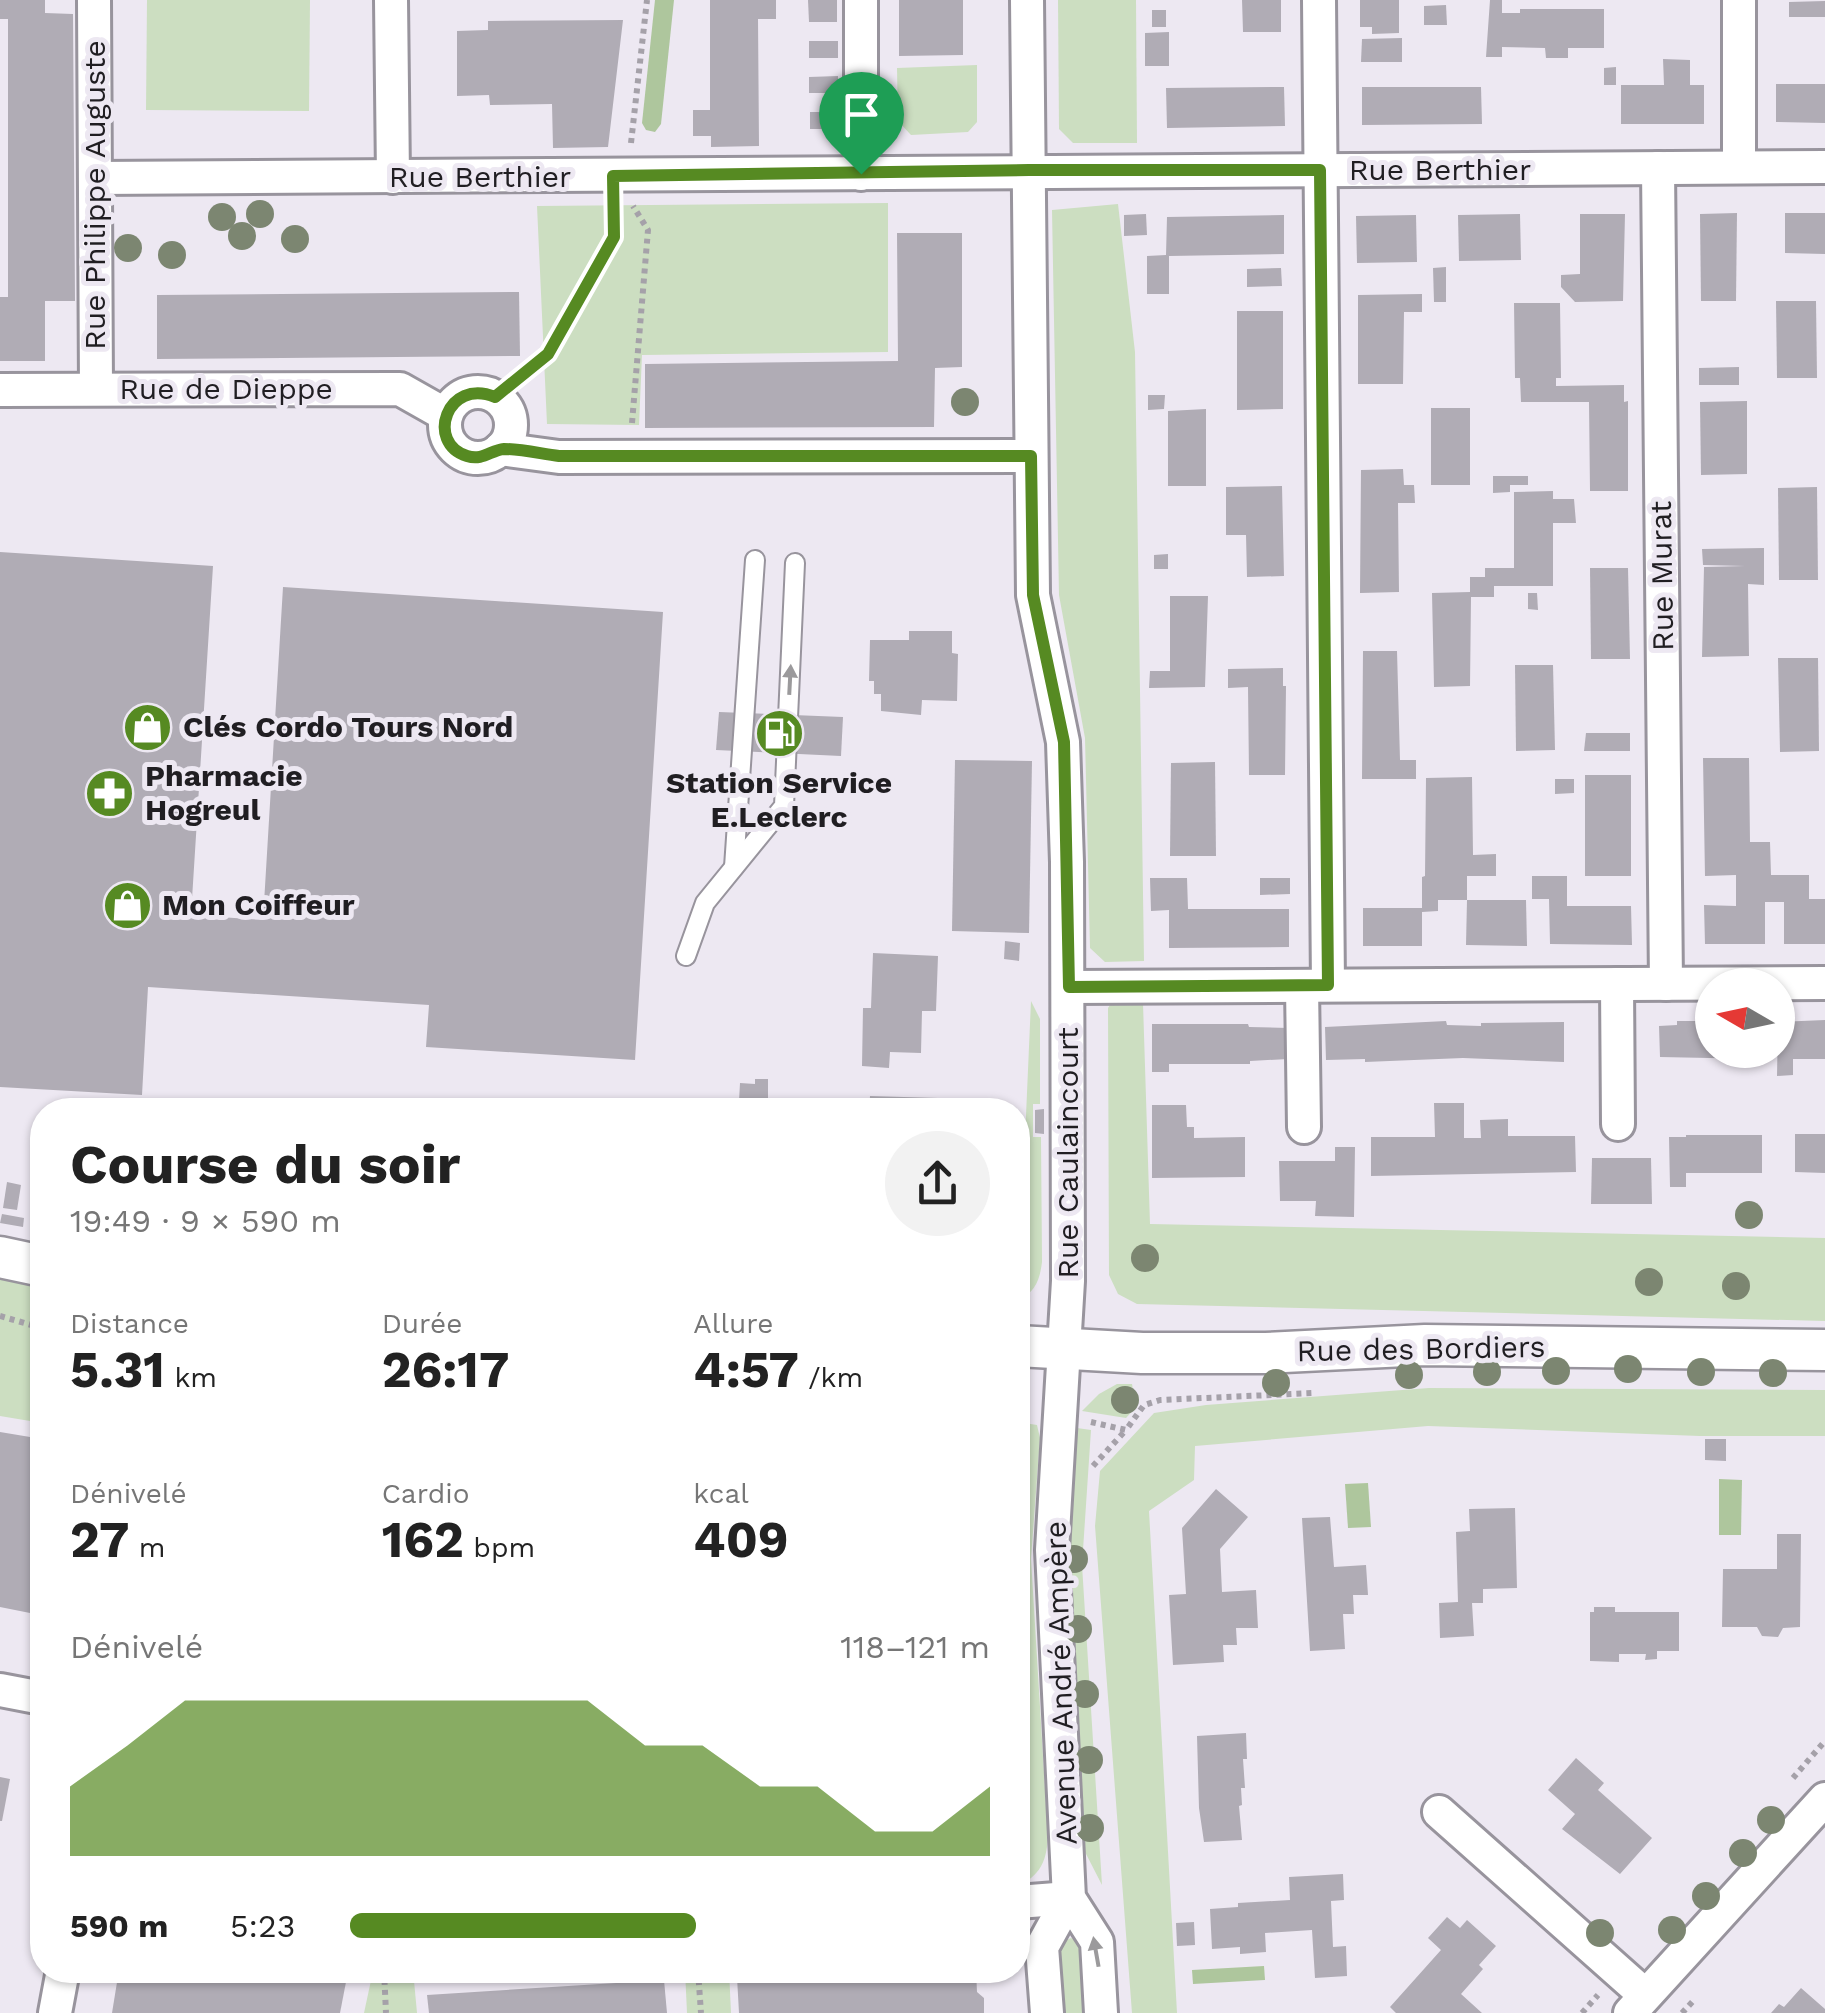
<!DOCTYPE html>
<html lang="fr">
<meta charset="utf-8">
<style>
body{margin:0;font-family:"Work Sans",sans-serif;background:#f2f2f2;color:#222;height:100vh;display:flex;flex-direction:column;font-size:38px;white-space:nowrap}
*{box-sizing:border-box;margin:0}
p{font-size:32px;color:#767676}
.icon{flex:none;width:55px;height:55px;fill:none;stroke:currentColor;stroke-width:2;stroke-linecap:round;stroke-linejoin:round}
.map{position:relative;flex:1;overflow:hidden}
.sheet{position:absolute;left:30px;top:1098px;width:1000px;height:885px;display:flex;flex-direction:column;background:#fff;border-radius:40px;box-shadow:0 2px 8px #0004}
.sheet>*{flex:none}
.needle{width:65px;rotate:279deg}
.controls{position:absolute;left:1695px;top:968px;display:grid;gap:20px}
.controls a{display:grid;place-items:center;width:100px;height:100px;border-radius:50%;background:#fff;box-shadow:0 2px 8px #0004;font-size:50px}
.pin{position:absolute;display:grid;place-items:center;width:85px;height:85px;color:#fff;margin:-102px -42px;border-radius:50% 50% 50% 0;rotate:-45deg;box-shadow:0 0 10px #0007}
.pin .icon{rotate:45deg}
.round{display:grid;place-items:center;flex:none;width:105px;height:105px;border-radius:52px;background:#f2f2f2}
.overview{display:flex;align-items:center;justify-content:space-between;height:170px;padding:0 40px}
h1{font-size:55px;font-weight:700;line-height:75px}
.metrics{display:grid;grid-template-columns:repeat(3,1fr);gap:15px;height:170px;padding:10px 40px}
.metrics div{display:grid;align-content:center}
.metrics b{font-size:50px;font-weight:700}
.metrics small{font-size:28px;font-weight:400}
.metrics p{font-size:28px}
.chart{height:280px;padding:20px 40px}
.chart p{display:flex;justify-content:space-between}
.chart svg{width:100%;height:180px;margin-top:10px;fill:#568a22;opacity:.7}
ul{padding:0 40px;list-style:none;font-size:32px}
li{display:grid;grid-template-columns:160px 120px 1fr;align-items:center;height:75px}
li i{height:25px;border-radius:12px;background:#568a22}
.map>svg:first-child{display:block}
</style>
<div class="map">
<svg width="1825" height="2013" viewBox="0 0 1825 2013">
<rect width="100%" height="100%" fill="#ede8f2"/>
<g fill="#ccdec1">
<polygon points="147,0 310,0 309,111 146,110"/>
<polygon points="1058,0 1136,0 1137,143 1073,143 1059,129"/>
<polygon points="977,65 977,122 968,132 911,135 898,121 897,68"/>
<polygon points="888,203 888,352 642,355 639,425 547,424 537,206"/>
<polygon points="1118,204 1135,352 1144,961 1105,962 1090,948 1085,738 1059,595 1052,210"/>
<path d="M 1031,1001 L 1040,1019 L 1040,1104 L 1033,1104 L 1033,1137 L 1041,1137 L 1042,1262 C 1040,1279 1035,1294 1018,1299 Z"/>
<polygon points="1143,1003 1150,1224 1825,1238 1825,1321 1137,1304 1118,1294 1109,1275 1108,1008 1110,1005"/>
<polygon points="0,1277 42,1285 42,1423 0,1416"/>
<polygon points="1117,1384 1132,1384 1136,1407 1126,1418 1082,1411 1099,1394"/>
<polygon points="1429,1388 1825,1390 1825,1436 1700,1436 1428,1426 1195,1446 1194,1480 1149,1511 1177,2013 1132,2013 1095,1526 1100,1471 1154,1413 1206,1405"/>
<path d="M 1018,1422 L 1037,1425 L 1040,1438 L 1031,1559 L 1048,1838 C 1046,1863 1040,1875 1018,1886 Z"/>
<polygon points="1077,1428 1091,1430 1082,1565 1102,1885 1084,1850 1068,1566"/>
<polygon points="1071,1938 1081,1942 1089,2013 1058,2013 1057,1944"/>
<polygon points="685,1970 729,1970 731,2013 687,2013"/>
<polygon points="373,1971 414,1981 417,2013 364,2013"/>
</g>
<g fill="#aec69d">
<polygon points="655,0 674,0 661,124 655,132 646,130 642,123"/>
<polygon points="1719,1479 1742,1480 1741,1535 1719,1535"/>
<polygon points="1368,1483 1371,1527 1348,1528 1345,1484"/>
<polygon points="1264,1966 1265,1980 1193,1984 1192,1970"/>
</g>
<g fill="#b0acb5">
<polygon points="0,0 45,0 45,13 73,14 75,301 45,301 45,361 0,361 0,297 8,297 8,19 0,19"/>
<polygon points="710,0 776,0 776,19 758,19 759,146 711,147 711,136 693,136 693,110 710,110"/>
<polygon points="808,0 837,0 837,22 809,22"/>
<polygon points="899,0 963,0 963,55 899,56"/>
<polygon points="1242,0 1281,0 1281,32 1243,32"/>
<polygon points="1360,0 1399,0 1399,33 1372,34 1372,27 1360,27"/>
<polygon points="1490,0 1502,0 1502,13 1520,13 1520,9 1604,9 1604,48 1568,48 1568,58 1546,58 1545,48 1502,47 1502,57 1486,57"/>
<polygon points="1825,1 1825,17 1789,17 1789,2"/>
<polygon points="1446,5 1447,25 1424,25 1424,6"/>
<rect x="1152" y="10" width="14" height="17"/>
<polygon points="623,20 608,147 553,148 552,104 490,105 489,95 457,96 457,31 488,30 488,21"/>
<polygon points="1169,32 1169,66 1145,66 1145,33"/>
<polygon points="1402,38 1402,62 1361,62 1362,39"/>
<rect x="809" y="41" width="29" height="17"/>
<polygon points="1663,59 1690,60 1690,85 1704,85 1704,124 1621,124 1621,85 1664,85"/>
<polygon points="1616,67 1616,85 1604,85 1604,68"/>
<polygon points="838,76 838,93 809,93 809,77"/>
<polygon points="1776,84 1825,84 1825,123 1776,122"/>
<polygon points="1284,87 1285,126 1167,128 1166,88"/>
<polygon points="1362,87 1481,87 1482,124 1362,125"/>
<rect x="810" y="112" width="29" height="17"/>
<polygon points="1737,213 1736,301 1701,301 1700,214"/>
<polygon points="1785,213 1825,213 1825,254 1785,253"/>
<polygon points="1146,214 1147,235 1124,236 1124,215"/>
<polygon points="1520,214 1521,260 1459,261 1458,215"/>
<polygon points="1580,214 1625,214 1623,301 1575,302 1561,287 1561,275 1580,274"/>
<polygon points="1284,215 1284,254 1169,256 1169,294 1147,294 1147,256 1166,255 1167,217"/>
<polygon points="1416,215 1417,262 1357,263 1356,216"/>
<polygon points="897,233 962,233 962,367 935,368 934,427 645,428 645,364 898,361"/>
<polygon points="1446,267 1446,302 1434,302 1433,268"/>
<polygon points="1281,268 1282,286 1247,287 1247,269"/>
<polygon points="519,292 520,356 157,359 157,295"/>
<polygon points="1422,294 1422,312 1404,312 1403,384 1358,384 1358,295"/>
<polygon points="1776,301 1816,301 1817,378 1777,378"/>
<polygon points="1514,303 1560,303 1561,378 1556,378 1556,386 1624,385 1624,402 1628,401 1628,491 1590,491 1589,402 1521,402 1520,378 1515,378"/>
<polygon points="1237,311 1283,311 1283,409 1237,410"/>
<polygon points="1739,367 1739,385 1699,385 1699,368"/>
<polygon points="1148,395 1165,395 1164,409 1148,410"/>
<polygon points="1747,401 1747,474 1701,475 1700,402"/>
<rect x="1431" y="408" width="39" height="77"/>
<polygon points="1206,409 1206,486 1168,486 1168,411"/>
<polygon points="1403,469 1404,485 1414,485 1415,503 1398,503 1399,592 1360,593 1361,470"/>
<polygon points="1493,476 1528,476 1528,485 1510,485 1510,492 1493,493"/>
<polygon points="1282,486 1284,576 1247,577 1246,535 1226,535 1226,487"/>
<polygon points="1817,487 1818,580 1779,580 1778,488"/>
<polygon points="1553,491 1553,499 1574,499 1576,523 1553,523 1553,586 1494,586 1494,597 1471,597 1470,686 1434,687 1432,593 1470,592 1470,577 1485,577 1485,568 1514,568 1514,492"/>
<polygon points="1764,548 1764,585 1748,584 1749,656 1702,657 1704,567 1745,566 1703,565 1702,549"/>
<polygon points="0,552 213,566 191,915 263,920 283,587 663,612 635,1060 426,1047 429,1005 148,987 142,1095 0,1087"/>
<polygon points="1168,554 1168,569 1154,569 1154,555"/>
<polygon points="1590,568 1628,568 1630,659 1591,659"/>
<polygon points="1528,593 1537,593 1538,610 1528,609"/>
<polygon points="1170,596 1208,596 1205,687 1149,688 1150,671 1170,671"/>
<polygon points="909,631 952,631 952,653 958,654 957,701 922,700 921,715 881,711 881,694 874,694 874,681 869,681 870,640 909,640"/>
<polygon points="1363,651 1397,651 1400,760 1416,760 1416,779 1362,779"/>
<polygon points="1778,658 1818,658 1819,751 1780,752"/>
<polygon points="1515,665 1553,665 1555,750 1516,751"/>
<polygon points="1283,668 1283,686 1286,686 1285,775 1249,775 1248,687 1228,688 1228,669"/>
<polygon points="719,712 843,717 841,756 716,750"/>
<polygon points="1586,733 1630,733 1630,751 1584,751"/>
<polygon points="1703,758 1749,758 1750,842 1770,842 1771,875 1809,875 1809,899 1825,899 1825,944 1784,944 1784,902 1765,902 1765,944 1705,944 1704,905 1736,906 1736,875 1705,876"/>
<polygon points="955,760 1032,761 1029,933 952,931"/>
<polygon points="1215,762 1216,856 1170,856 1171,763"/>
<rect x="1585" y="775" width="46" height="101"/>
<polygon points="1472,777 1473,855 1496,854 1496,876 1467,876 1467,900 1438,900 1438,911 1422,912 1422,946 1363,946 1363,908 1422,908 1422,877 1425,876 1426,778"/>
<polygon points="1555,779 1574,779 1574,793 1555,794"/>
<polygon points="1532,876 1567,876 1567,906 1631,906 1632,945 1550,944 1549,899 1532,899"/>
<polygon points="1150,878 1187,878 1188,909 1289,909 1289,947 1169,948 1169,910 1151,911"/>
<polygon points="1260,878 1290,878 1290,894 1260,895"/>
<polygon points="1467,900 1526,900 1527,946 1466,945"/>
<polygon points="1005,941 1020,943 1019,961 1004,959"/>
<polygon points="873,953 938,956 936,1011 922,1011 921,1053 890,1052 889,1068 862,1066 863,1008 871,1008"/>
<polygon points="1825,1020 1825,1059 1793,1059 1793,1075 1777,1076 1778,1022"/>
<polygon points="1446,1021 1447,1025 1481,1026 1481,1023 1564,1022 1564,1062 1463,1058 1365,1062 1365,1059 1326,1060 1325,1027"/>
<polygon points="1677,1021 1712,1021 1712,1050 1759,1050 1759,1059 1660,1057 1659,1026 1677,1025"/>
<polygon points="1152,1024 1248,1024 1249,1027 1288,1028 1288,1059 1250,1061 1250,1064 1169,1064 1169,1072 1152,1072"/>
<polygon points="755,1079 768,1079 768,1102 739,1101 740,1083 755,1084"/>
<polygon points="870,1096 972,1099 971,1110 869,1110"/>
<polygon points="1434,1103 1464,1103 1464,1138 1481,1138 1480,1120 1508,1119 1508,1136 1575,1136 1576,1172 1371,1176 1371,1137 1435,1137"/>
<polygon points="1152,1105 1186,1105 1187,1127 1194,1127 1194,1138 1245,1137 1245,1177 1152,1178"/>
<polygon points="1044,1109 1044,1134 1035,1133 1035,1110"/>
<polygon points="1795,1134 1825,1134 1825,1173 1795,1172"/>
<polygon points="1686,1135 1762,1135 1762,1173 1686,1173 1686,1187 1670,1187 1669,1137 1686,1137"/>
<polygon points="1335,1147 1355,1147 1354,1217 1315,1216 1316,1201 1280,1201 1279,1161 1335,1161"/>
<polygon points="1592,1158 1651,1158 1652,1204 1591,1204"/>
<polygon points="7,1182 21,1185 17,1210 3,1208"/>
<polygon points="2,1214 24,1218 23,1227 0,1223"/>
<polygon points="0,1432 42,1439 40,1615 0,1607"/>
<polygon points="1705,1439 1726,1439 1726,1461 1705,1460"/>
<polygon points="1216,1489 1248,1517 1220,1549 1222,1592 1256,1590 1258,1628 1236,1628 1237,1645 1223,1645 1224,1662 1173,1665 1169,1595 1186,1594 1182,1528"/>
<polygon points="1515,1508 1517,1588 1483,1589 1483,1603 1472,1603 1474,1636 1440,1638 1439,1603 1458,1602 1456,1532 1470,1531 1469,1509"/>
<polygon points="1330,1517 1334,1567 1366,1565 1368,1595 1353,1595 1354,1614 1343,1614 1345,1649 1310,1651 1302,1518"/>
<polygon points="1777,1534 1801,1534 1800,1627 1783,1628 1778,1637 1762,1636 1757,1627 1722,1627 1723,1569 1777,1569"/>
<polygon points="1594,1607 1615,1607 1615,1612 1679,1612 1679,1651 1657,1651 1657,1659 1645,1660 1646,1654 1619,1654 1619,1662 1590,1661 1590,1612 1594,1612"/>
<polygon points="1246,1733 1247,1759 1243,1759 1245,1788 1241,1788 1242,1805 1239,1806 1242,1840 1204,1842 1199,1808 1197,1736"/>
<polygon points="1576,1758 1604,1783 1598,1790 1652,1838 1620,1874 1562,1829 1575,1814 1548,1790"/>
<polygon points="0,1777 10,1779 2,1821 0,1821"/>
<polygon points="1343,1874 1344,1900 1331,1901 1333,1947 1346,1946 1347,1976 1315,1978 1312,1930 1265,1933 1266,1952 1240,1954 1240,1947 1212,1949 1210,1909 1238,1907 1238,1903 1290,1900 1289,1877"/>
<polygon points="1447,1917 1460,1928 1467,1920 1496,1946 1479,1965 1483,1969 1461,1994 1482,2013 1396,2013 1390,2007 1441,1950 1428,1938"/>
<polygon points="1194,1922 1195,1945 1177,1946 1176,1923"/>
<polygon points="119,1970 279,1970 346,1982 340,2013 112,2013"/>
<polygon points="845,1970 976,1970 977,1992 984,1998 984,2013 739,2013 737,1977"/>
<polygon points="664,1980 667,2013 429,2013 427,1995"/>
<polygon points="1801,1988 1825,2009 1825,2013 1771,2013 1779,2004 1784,2007"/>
</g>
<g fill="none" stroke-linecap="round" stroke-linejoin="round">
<defs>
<g id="service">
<polyline points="734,867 755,560"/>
<polyline points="686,956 705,903 784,806 795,563"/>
</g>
<g id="minor">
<polyline points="94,0 96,389"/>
<polyline points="391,0 393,177"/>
<polyline points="861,0 861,174"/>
<polyline points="1027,0 1033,595 1063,742 1067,862 1068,1281 1052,1550 1069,1898 1097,1942 1101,2013"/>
<polyline points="1319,0 1328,985"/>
<polyline points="1739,0 1739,167"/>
<polyline points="1658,168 1666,984"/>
<polyline points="95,178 1825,167"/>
<polyline points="0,390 400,389 446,415"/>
<circle cx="478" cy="425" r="33"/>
<polyline points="500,449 559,457 1031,456"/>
<polyline points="1617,984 1618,1124"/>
<polyline points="1302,986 1304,1127"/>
<polyline points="1069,987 1825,983"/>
<polyline points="0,1690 42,1698"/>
<polyline points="1439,1812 1645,1995"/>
<polyline points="1018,1902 1069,1898"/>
<polyline points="55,2013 63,1970"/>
<polyline points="1047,2013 1042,1947 1069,1898"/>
<polyline points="1630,2013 1825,1799"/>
</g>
<g id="tertiary">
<polyline points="0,1257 42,1266"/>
<polyline points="1018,1346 1142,1353 1266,1353 1425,1345 1825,1350"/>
</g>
</defs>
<use href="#service" stroke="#98949d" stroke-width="22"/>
<use href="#minor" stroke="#98949d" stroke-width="38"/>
<use href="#tertiary" stroke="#98949d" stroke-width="45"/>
<g stroke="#a5a1a9" stroke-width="6" stroke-dasharray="5 5" stroke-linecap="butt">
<polyline points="631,143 647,0"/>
<polyline points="495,397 548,353 614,237 614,206"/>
<polyline points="632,423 648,230 633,206"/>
<polyline points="0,1316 42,1328"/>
<polyline points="1091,1422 1126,1430 1144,1405 1160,1400 1314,1393"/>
<polyline points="1093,1466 1125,1431"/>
<polyline points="1793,1778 1825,1741"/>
<polyline points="384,1970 386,2013"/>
<polyline points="698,1970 701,2013"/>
<polyline points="1582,2013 1598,1995"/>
<polyline points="1682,2013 1695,1999"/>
</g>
<use href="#service" stroke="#fff" stroke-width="18"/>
<use href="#minor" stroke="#fff" stroke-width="32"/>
<use href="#tertiary" stroke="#fff" stroke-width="40"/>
</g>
<g fill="#7c8671">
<circle cx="260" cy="214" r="14"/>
<circle cx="222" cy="217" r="14"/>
<circle cx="242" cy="236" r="14"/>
<circle cx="295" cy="239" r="14"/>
<circle cx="128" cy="248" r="14"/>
<circle cx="172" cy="255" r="14"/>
<circle cx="965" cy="402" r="14"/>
<circle cx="1749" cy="1215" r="14"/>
<circle cx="1145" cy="1258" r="14"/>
<circle cx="1649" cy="1282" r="14"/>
<circle cx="1736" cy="1286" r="14"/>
<circle cx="1628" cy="1369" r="14"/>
<circle cx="1556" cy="1371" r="14"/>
<circle cx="1487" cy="1372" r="14"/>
<circle cx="1701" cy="1372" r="14"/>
<circle cx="1773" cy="1373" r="14"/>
<circle cx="1409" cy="1375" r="14"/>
<circle cx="1276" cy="1383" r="14"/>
<circle cx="1125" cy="1400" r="14"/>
<circle cx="1074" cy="1559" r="14"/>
<circle cx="1078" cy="1629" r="14"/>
<circle cx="1085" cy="1694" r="14"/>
<circle cx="1089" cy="1760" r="14"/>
<circle cx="1771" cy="1820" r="14"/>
<circle cx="1090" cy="1828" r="14"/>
<circle cx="1743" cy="1853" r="14"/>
<circle cx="1706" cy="1896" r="14"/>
<circle cx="1672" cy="1930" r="14"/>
<circle cx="1600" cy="1933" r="14"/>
</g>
<defs><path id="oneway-solid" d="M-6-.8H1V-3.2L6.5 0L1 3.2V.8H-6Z" transform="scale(2.5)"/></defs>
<g fill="#9b9a9c">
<use href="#oneway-solid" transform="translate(790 680) rotate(-87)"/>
<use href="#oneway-solid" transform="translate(1096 1952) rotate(-100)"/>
</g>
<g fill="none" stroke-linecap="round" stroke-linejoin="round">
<defs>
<path id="route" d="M 1029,170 L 1320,170 L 1328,985 L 1069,987 L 1064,742 L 1033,595 L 1031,456 L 559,456 C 542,454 522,449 504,449 C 491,450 483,461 467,456 C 425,443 447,377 495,397 L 548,354 L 614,237 L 613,176 Z"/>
</defs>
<use href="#route" stroke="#fff" stroke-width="20"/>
<use href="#route" stroke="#568a22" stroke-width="12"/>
</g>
<defs>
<symbol id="shop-disc" viewBox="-11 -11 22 22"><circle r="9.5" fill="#568a22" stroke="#ede8f2"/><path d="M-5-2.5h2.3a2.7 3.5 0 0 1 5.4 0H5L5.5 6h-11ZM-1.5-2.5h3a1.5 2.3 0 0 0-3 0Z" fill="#fff"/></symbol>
<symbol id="fuel-disc" viewBox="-11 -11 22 22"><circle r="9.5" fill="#568a22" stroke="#ede8f2"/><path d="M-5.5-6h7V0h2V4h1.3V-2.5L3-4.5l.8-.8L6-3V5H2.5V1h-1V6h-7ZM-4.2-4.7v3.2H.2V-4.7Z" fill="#fff"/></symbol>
<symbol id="pharmacy-disc" viewBox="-11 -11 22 22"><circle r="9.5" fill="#568a22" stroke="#ede8f2"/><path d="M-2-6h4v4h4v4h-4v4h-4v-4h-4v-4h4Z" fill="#fff"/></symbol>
</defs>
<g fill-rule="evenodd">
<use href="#shop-disc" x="120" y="700" width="55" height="55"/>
<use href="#fuel-disc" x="752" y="706" width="55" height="55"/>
<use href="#pharmacy-disc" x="82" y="766" width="55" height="55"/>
<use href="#shop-disc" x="100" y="878" width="55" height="55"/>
</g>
<g text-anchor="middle" stroke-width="10" stroke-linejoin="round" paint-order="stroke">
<g font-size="30" fill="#201e22" stroke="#ede8f2">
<text x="1440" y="180">Rue Berthier</text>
<text x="480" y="187">Rue Berthier</text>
<text transform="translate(95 195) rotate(-90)" y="10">Rue Philippe Auguste</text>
<text x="226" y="399">Rue de Dieppe</text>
<text transform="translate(1662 576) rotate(-91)" y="10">Rue Murat</text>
<text transform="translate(1068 1153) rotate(-90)" y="10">Rue Caulaincourt</text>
<text transform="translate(1421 1349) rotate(-1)" y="10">Rue des Bordiers</text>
<text transform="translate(1061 1683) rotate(-92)" y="10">Avenue André Ampère</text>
</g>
<g font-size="30" font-weight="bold" fill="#201e22" stroke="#ede8f2" text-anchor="start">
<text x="183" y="737">Clés Cordo Tours Nord</text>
<text x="145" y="786">Pharmacie<tspan x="145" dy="34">Hogreul</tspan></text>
<text x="779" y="793" text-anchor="middle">Station Service<tspan x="779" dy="34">E.Leclerc</tspan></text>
<text x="162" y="915">Mon Coiffeur</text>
</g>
</g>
</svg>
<div class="controls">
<a><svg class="needle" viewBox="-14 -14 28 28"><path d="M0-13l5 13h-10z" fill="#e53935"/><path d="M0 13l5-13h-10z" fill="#767676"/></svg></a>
</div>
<div class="pin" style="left:861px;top:174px;background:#1e9e55"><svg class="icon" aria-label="arrive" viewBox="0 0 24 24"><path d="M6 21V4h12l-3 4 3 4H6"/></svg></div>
<section class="sheet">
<div class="overview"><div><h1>Course du soir</h1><p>19:49 · 9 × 590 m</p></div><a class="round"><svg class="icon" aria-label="share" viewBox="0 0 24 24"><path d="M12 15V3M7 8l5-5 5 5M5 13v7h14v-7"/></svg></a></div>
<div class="metrics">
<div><p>Distance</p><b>5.31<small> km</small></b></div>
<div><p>Durée</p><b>26:17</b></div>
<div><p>Allure</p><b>4:57<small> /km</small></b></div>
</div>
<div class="metrics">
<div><p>Dénivelé</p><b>27<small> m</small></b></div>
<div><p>Cardio</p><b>162<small> bpm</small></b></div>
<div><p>kcal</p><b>409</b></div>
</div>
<div class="chart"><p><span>Dénivelé</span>118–121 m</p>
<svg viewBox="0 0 160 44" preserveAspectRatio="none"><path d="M0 44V27L10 17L20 6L30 6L40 6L50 6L60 6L70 6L80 6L90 6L100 17L110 17L120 27L130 27L140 38L150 38L160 27V44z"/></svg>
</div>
<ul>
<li><b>590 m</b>5:23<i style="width:54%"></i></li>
</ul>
</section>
</div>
